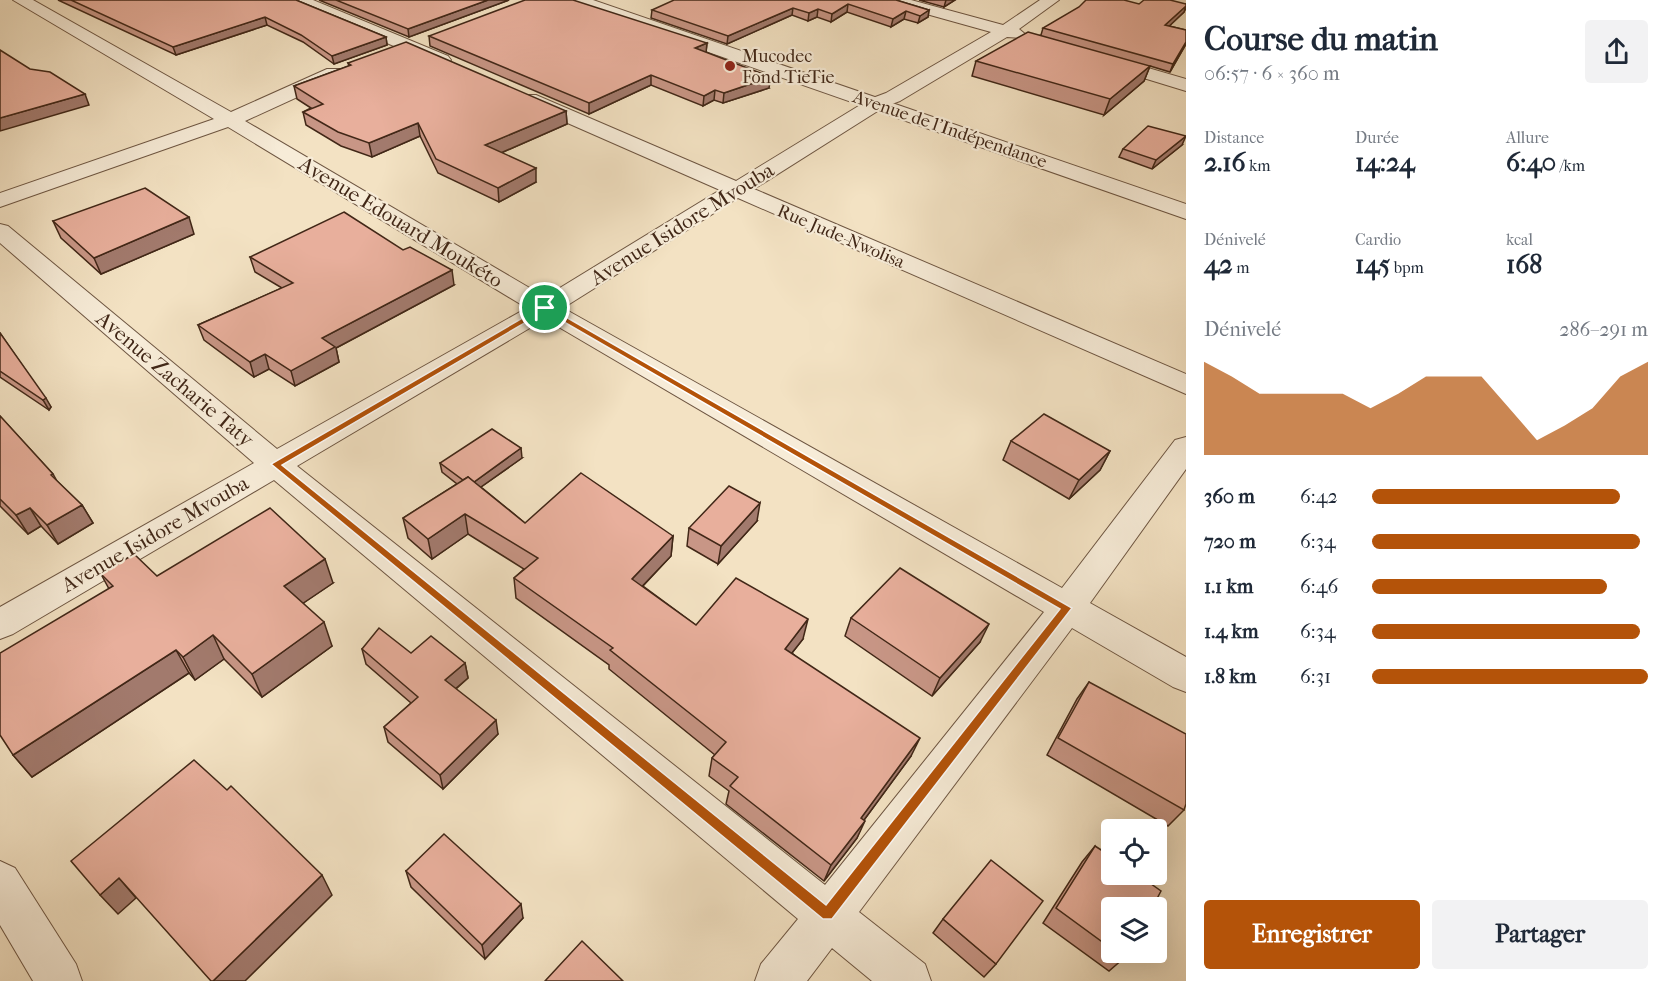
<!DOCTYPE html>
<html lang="fr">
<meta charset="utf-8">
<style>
body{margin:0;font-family:"IM FELL French Canon",serif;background:#f2f2f3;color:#1f2937;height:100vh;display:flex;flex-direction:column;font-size:22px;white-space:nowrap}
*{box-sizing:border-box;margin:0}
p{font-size:20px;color:#747a83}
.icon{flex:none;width:33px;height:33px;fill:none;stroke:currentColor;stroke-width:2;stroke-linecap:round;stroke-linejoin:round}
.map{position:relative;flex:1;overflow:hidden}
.drawer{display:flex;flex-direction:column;background:#fff;width:480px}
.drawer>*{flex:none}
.tools{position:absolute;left:1101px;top:819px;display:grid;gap:12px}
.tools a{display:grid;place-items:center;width:66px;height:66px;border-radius:6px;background:#fff;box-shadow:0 6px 24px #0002;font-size:30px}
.pin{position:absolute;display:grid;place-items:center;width:51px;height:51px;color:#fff;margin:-26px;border:3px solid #fff;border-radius:50%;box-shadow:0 2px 6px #0007}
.round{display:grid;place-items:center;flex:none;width:63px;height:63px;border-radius:6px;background:#f2f2f3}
.headline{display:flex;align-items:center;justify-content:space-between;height:102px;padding:0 18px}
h1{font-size:33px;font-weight:800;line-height:45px}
.metrics{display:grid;grid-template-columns:repeat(3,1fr);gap:9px;height:102px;padding:6px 18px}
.metrics div{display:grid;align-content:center}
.metrics b{font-size:26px;font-weight:800}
.metrics small{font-size:16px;font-weight:400}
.metrics p{font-size:16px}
.chart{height:168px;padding:12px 18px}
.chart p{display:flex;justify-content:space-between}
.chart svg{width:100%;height:108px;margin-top:6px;fill:#b45309;opacity:.7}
.action{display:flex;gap:12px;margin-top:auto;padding:12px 18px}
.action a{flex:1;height:69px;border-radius:6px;background:#b45309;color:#fff;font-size:24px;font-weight:800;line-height:69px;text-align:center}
.action a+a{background:#f2f2f3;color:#1f2937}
ul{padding:0 18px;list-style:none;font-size:20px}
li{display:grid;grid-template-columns:96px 72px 1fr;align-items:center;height:45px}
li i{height:15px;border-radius:8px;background:#b45309}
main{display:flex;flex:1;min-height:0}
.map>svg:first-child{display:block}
</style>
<main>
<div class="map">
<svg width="1186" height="981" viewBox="0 0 1186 981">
<rect width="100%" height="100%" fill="#f3e2c3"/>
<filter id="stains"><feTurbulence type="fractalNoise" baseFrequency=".00333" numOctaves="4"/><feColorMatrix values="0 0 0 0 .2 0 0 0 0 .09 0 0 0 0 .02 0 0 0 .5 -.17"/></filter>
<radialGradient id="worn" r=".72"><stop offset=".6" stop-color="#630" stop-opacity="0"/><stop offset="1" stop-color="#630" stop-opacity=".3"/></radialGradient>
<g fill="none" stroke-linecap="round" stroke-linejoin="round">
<defs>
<g id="minor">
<path d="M 13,0 L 33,0 L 231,112 L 327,69 L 341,69 L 343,73 L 341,77 L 245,121 L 545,297 L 720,190 L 522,103 L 519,99 L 522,95 L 536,95 L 736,181 L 870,99 L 886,93 L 991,32 L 887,3 L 885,0 L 911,0 L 1003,25 L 1040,0 L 1059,0 L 1019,29 L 1025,34 L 1022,38 L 1007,37 L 900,101 L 884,107 L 754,189 L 1186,374 L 1186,394 L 738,198 L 563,308 L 1062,588 L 1175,440 L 1186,437 L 1186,469 L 1090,603 L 1186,657 L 1186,692 L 1173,687 L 1072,628 L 859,912 L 925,964 L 931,981 L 872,981 L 832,948 L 807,981 L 755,981 L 761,964 L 798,919 L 274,480 L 13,634 L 0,639 L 0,607 L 254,463 L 0,243 L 0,224 L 8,226 L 277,449 L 527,308 L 228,127 L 0,207 L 0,193 L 214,119 ZM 545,319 L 1044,612 L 825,885 L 297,466 Z"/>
<polygon points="291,0 313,0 448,56 451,60 448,64 436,64 293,3"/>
<polygon points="1107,56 1186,79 1186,91 1101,65 1098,61 1101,57"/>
<polygon points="0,861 15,868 76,964 82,981 33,981 0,925"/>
</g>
<polygon id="tertiary" points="569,0 593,0 1186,204 1186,219 571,4"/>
</defs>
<use href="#minor" stroke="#6e5642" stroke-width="2"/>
<use href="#tertiary" stroke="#6e5642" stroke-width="2"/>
<use href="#minor" fill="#f7ecd8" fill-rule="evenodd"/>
<use href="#tertiary" fill="#f7ecd8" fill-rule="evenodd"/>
</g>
<g fill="#c89686" stroke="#412717" stroke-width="1.5">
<polygon points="58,0 296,0 386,37 387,45 334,64 303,42 267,25 176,55"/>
<polygon points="319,0 509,0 409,37"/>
<polygon points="896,0 929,10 928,17 918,23 904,19 891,27 847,12 831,22 817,17 808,21 792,15 727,44 651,18 652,10"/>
<polygon points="919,0 955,0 944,7"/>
<polygon points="1139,4 1186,4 1186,8 1184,12 1169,26 1186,30 1186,44 1170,72 1150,66 1144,81 1104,115 972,76 976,61 1041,35 1043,28"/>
<polygon points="429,36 707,43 706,52 769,88 723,103 714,100 703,106 651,85 589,114 430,46"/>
<polygon points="348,63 566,111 567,124 501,153 536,182 499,202 438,173 420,136 372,157 341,146 306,125 303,112 311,108 297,99 294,86 349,66"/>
<polygon points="1182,145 1152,169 1119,157 1123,149"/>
<polygon points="53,221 194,234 101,274 61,238"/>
<polygon points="250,257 454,285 336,348 339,362 295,386 269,369 254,377 204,340 198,325 282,288 255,272"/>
<polygon points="0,333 51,407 49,410 0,377"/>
<polygon points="0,416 53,474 57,481 82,505 93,523 58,544 41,526 28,534 0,506"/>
<polygon points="1011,441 1110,451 1100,470 1069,499 1003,460"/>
<polygon points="522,458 481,487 525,523 673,536 671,556 643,586 696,625 803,639 792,653 911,756 864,820 857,838 824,881 726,804 729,791 709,776 712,758 715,755 609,669 609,665 516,598 514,578 524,569 468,534 432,559 408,538 403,518 457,484 442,472 440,463"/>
<polygon points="757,521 718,564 687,546 689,528"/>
<polygon points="101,574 333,583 303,603 332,646 262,697 224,659 195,680 189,673 32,777 13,755 109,589"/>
<polygon points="851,618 980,642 932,696 845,636"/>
<polygon points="362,649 411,653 465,663 468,678 456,689 498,734 443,789 388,742 384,727 411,703 366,664"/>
<polygon points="1089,682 1184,810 1168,826 1047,755 1077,699"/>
<polygon points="1095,846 1112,908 1112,952 1127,952 1124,958 1109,971 1043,923 1082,862"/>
<polygon points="406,871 523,918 485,959 411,887"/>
<polygon points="943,919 996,964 984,977 933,933"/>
</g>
<g fill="#a27a6d" stroke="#412717" stroke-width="1.5">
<polygon points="488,0 509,0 409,37 408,29"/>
<polygon points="946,0 955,0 944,7"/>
<polygon points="848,4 847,12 831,22 832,14"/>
<polygon points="1186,6 1184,12 1162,33 1165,25"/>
<polygon points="793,8 792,15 727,44 728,36"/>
<polygon points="818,9 817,17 808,21 809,13"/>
<polygon points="929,10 928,17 918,23 920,16"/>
<polygon points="906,11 904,19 891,27 893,19"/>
<polygon points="265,17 267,25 176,55 173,47"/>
<polygon points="386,37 387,45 334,64 332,56"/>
<polygon points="1186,42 1186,44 1170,72 1173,64"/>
<polygon points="707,43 706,53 695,48"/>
<polygon points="1150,66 1144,81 1104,115 1110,99"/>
<polygon points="651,75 651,85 589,114 589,103"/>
<polygon points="771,77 769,88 723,103 724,93"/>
<polygon points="715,90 714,100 703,106 704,96"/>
<polygon points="85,94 89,105 0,131 0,118"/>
<polygon points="566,111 567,124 487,159 485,145"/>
<polygon points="418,123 420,136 372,157 369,143"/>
<polygon points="1186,136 1182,145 1152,169 1156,160"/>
<polygon points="536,168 536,182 499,202 498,188"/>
<polygon points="189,217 194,234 101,274 94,258"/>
<polygon points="452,270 454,285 336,348 339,362 295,386 291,371 322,338"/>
<polygon points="265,354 269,369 254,377 250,362"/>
<polygon points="46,398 51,407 49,410 43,400"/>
<polygon points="521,448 522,458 471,494 470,485"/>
<polygon points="1110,451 1100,470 1069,499 1079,480"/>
<polygon points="760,503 757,521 718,564 721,546"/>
<polygon points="82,505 93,523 58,544 47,525"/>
<polygon points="30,508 41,526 28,534 16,515"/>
<polygon points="465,514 468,534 432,559 428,539"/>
<polygon points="673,536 671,556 631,598 632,579"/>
<polygon points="325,559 333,583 293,610 284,586"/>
<polygon points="808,619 803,639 780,668 785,649"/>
<polygon points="324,622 332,646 262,697 252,674"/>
<polygon points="989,624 980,642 932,696 940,678"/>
<polygon points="213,635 224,659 195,680 183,657"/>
<polygon points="176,650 189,673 32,777 13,755"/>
<polygon points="465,663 468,678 448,695 445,680"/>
<polygon points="496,720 498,734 443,789 440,775"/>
<polygon points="920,738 911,756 853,835 861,818"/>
<polygon points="865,821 857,838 824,881 831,865"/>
<polygon points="322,875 332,895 245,981 213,981"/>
<polygon points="119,878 136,898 118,914 100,895"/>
<polygon points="521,904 523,918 485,959 482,945"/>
</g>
<g fill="#e8af9c" stroke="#412717" stroke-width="1.5">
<polygon points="71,0 296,0 386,37 332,56 301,35 265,17 173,47"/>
<polygon points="336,0 488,0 408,29"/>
<polygon points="525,0 573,0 707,43 695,48 771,77 724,93 715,90 704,96 651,75 589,103 429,36"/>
<polygon points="674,0 896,0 929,10 920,16 906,11 893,19 848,4 832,14 818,9 809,13 793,8 728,36 652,10"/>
<polygon points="1086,0 1124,0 1139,4 1144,0 1170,0 1186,4 1186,6 1165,25 1186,30 1186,42 1173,64 1043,28 1079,7"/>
<polygon points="1028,32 1150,66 1110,99 976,61"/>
<polygon points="406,42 566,111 485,145 536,168 498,188 436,159 418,123 369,143 338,132 303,112 323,104 294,86 351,65 348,63"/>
<polygon points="0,50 30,69 50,72 85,94 0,118"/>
<polygon points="1148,126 1186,136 1156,160 1123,149"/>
<polygon points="145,188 189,217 94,258 53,221"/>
<polygon points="344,212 403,250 410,247 452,270 322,338 335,347 291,371 265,354 250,362 198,325 293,283 250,257"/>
<polygon points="0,333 46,398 43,400 0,371"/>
<polygon points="1044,414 1110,451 1079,480 1011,441"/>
<polygon points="0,416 53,474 51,475 82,505 47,525 30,508 16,515 0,499"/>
<polygon points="492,429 521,448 474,482 468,477 463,480 440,463"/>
<polygon points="581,473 673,536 632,579 696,625 736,578 808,619 785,649 920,738 861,818 865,821 831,865 730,786 738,777 712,758 726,742 610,650 613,648 514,578 538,558 465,514 428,539 403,518 468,477 525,523"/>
<polygon points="729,486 760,503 721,546 689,528"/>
<polygon points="270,508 325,559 284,586 324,622 252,674 213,635 183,657 176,650 13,755 0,735 0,653 113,586 101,574 134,554 157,576"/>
<polygon points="900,568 989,624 940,678 851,618"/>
<polygon points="379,628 411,653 431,636 465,663 445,680 496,720 440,775 384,727 418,697 362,649"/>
<polygon points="1089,682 1186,734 1186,804 1184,810 1058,738"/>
<polygon points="194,760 227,790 231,786 322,875 213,981 211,981 119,878 100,895 71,861"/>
<polygon points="444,834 521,904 482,945 406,871"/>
<polygon points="1095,846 1112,857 1112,874 1137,874 1161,891 1152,908 1112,908 1112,949 1056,908"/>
<polygon points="991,860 1043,901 996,964 943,919"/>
<polygon points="582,941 623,981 545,981"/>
<polygon points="1117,952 1127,952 1124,958"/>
</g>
<path fill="#b45309" stroke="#fff" stroke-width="1.5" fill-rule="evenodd" d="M 545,305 L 1072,608 L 832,919 L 823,919 L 271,464 ZM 545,311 L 1060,609 L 826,905 L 282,465 Z"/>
<circle fill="#8f2418" stroke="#f7ecd8" stroke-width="2" cx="730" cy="66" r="6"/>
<g text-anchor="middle" stroke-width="4.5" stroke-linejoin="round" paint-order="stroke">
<g font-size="18" fill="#412717" stroke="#f7ecd8" text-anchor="start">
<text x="742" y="62">Mucodec<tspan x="742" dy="21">Fond TieTie</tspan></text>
</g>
<g font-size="18" fill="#412717" stroke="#f7ecd8">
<text transform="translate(950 129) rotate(19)" y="6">Avenue de l'Indépendance</text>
<text transform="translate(841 236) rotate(23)" y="6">Rue Jude-Nwolisa</text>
</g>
<g font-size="21" fill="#412717" stroke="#f7ecd8">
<text transform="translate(401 222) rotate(31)" y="7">Avenue Edouard Moukéto</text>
<text transform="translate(682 224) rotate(-32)" y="7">Avenue Isidore Mvouba</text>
<text transform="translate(175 379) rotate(40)" y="7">Avenue Zacharie Taty</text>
<text transform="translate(155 534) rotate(-30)" y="7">Avenue Isidore Mvouba</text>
</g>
</g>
<rect width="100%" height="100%" filter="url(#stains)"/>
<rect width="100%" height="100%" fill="url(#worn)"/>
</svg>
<div class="tools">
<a><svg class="icon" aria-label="locate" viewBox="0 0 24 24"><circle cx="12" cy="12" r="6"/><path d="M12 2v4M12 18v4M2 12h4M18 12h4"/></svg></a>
<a><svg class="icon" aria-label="layers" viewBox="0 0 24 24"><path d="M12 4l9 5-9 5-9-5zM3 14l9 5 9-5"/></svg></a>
</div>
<div class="pin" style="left:545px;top:308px;background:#1e9e55"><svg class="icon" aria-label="arrive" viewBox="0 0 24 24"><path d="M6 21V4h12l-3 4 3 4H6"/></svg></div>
</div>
<section class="drawer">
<div class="headline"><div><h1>Course du matin</h1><p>06:57 · 6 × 360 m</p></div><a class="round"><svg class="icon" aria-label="share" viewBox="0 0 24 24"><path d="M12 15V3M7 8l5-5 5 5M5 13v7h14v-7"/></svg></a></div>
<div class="metrics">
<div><p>Distance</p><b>2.16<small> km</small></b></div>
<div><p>Durée</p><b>14:24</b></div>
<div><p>Allure</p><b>6:40<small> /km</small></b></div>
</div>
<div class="metrics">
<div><p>Dénivelé</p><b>42<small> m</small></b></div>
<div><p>Cardio</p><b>145<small> bpm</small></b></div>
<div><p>kcal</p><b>168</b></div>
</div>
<div class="chart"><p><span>Dénivelé</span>286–291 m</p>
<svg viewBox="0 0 160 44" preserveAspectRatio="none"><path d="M0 44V6L10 12L20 19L30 19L40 19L50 19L60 25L70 19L80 12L90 12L100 12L110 25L120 38L130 32L140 25L150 12L160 6V44z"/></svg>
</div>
<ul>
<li><b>360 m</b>6:42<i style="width:90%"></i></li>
<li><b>720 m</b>6:34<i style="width:97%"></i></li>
<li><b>1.1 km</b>6:46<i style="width:85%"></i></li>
<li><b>1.4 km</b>6:34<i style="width:97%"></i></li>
<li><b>1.8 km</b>6:31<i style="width:100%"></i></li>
</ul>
<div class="action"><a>Enregistrer</a><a>Partager</a></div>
</section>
</main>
